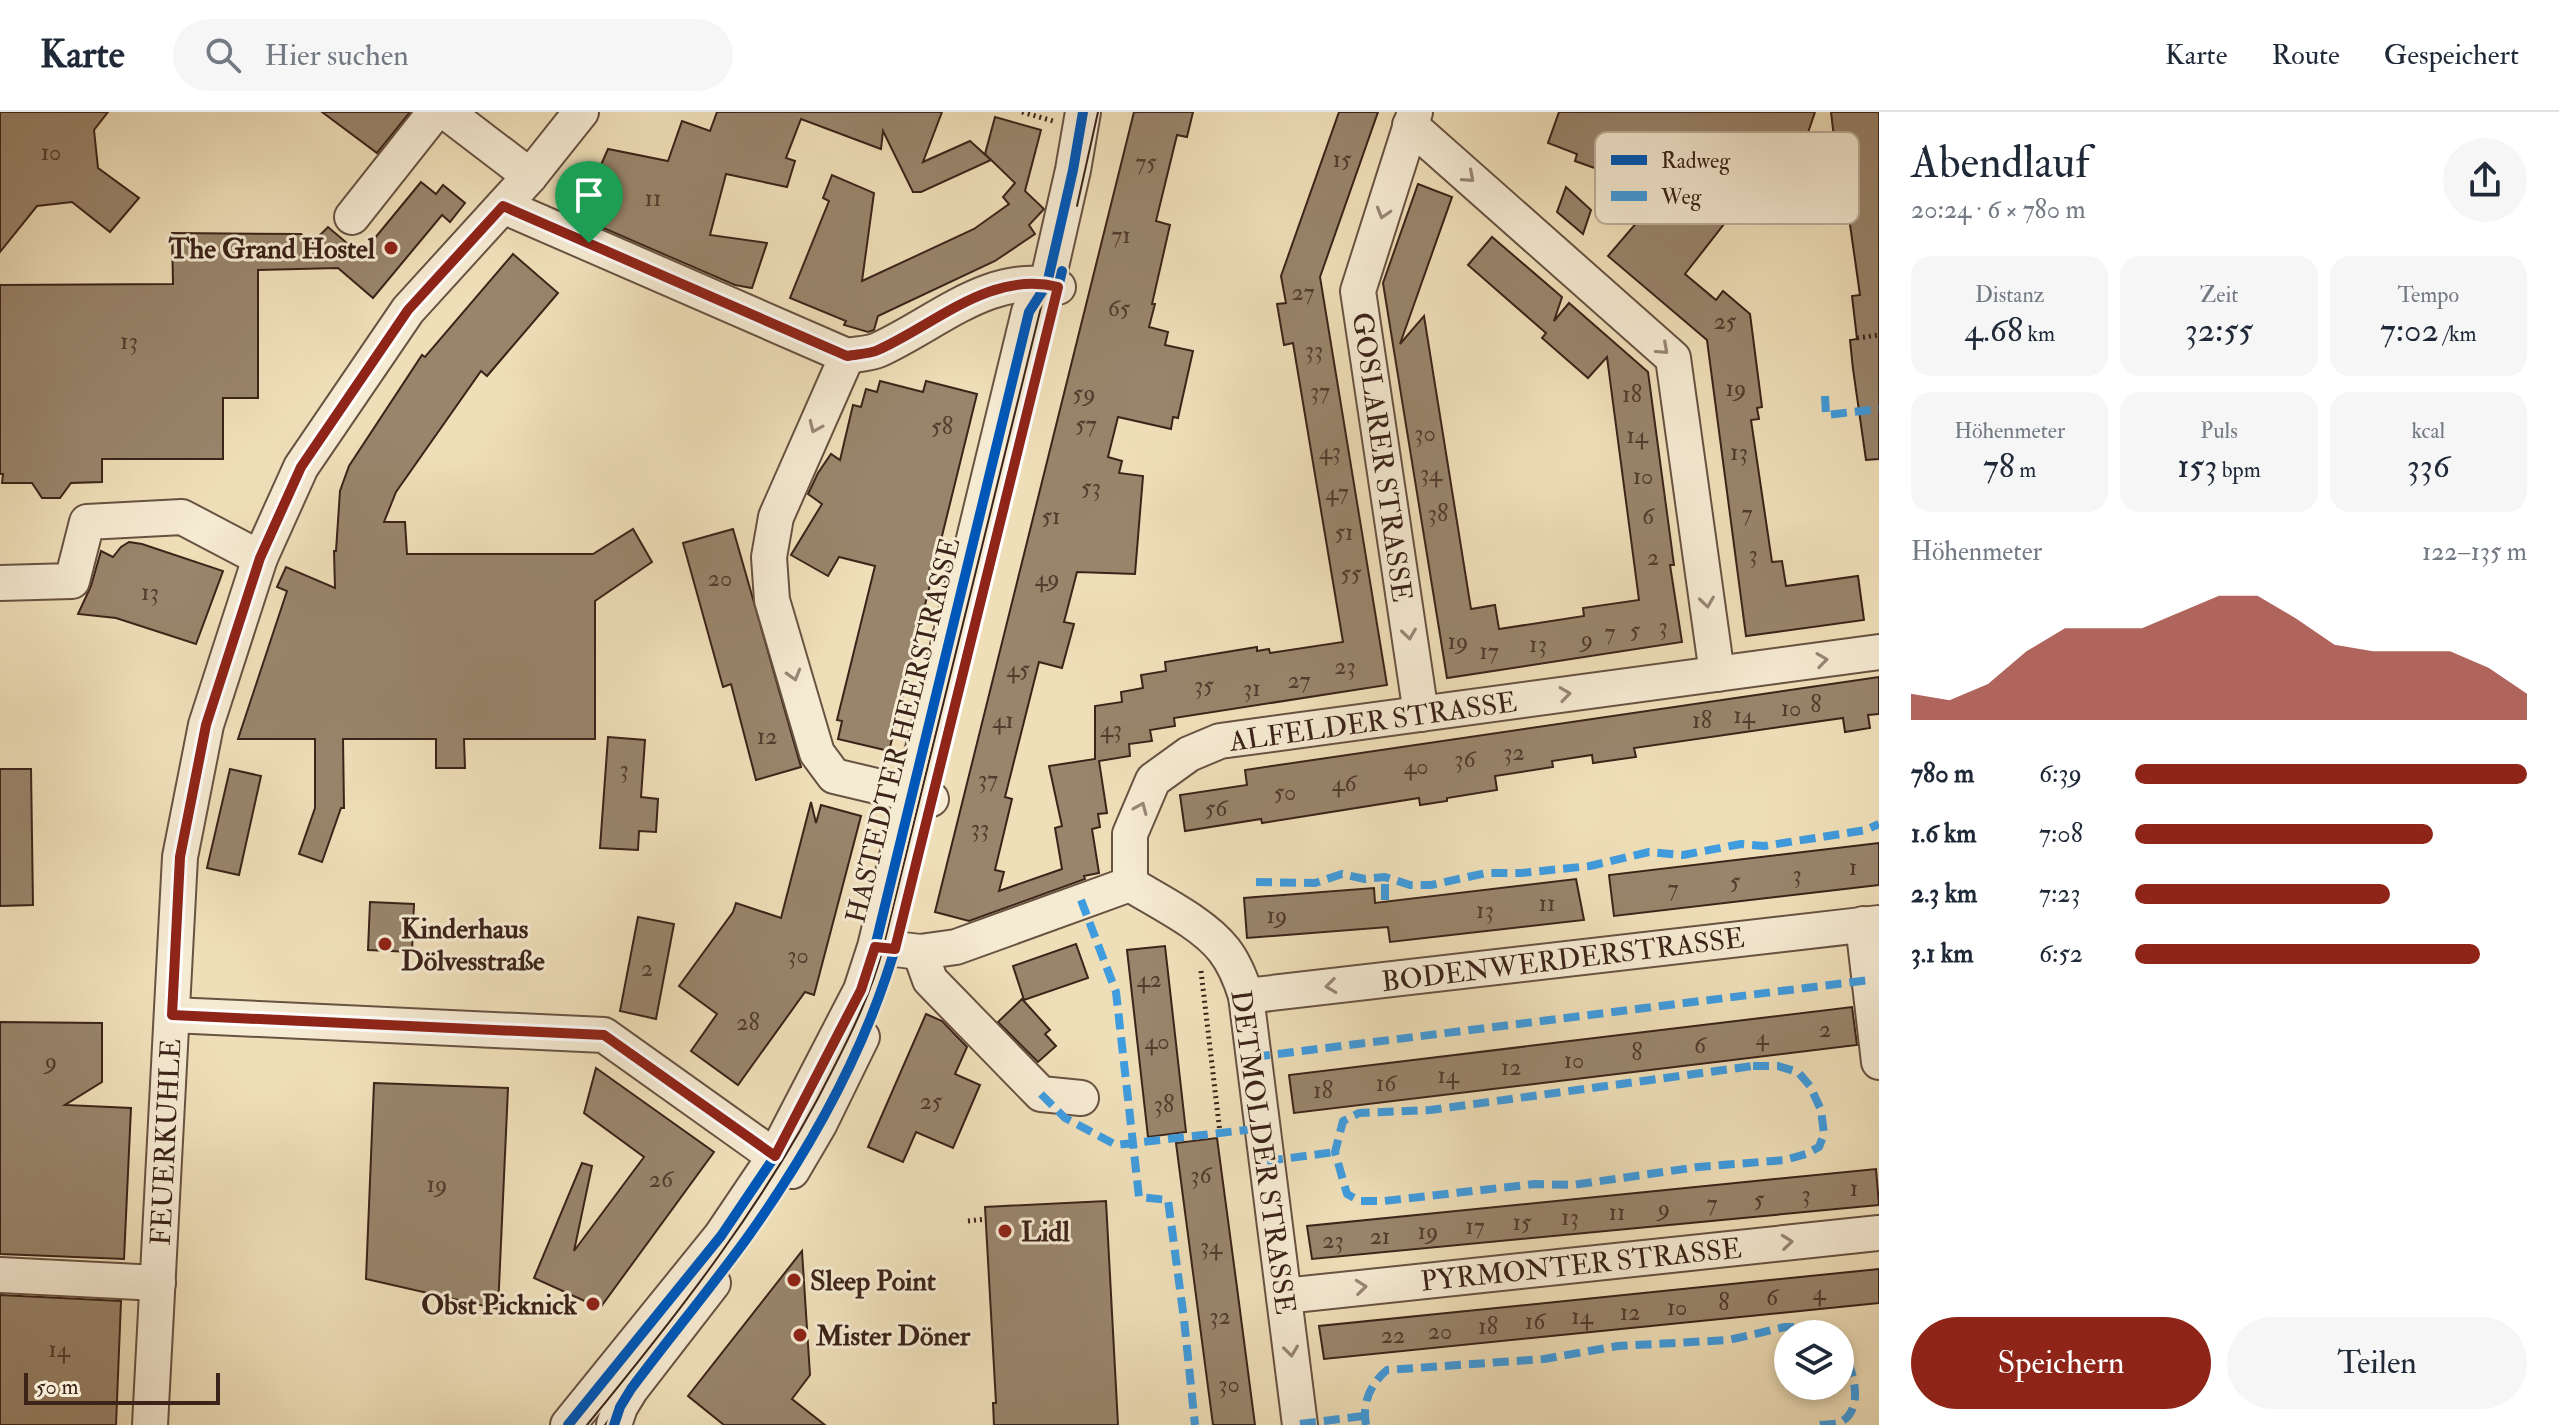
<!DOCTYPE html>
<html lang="de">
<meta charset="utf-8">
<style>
body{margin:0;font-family:"IM FELL Double Pica",serif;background:#f6f6f7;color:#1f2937;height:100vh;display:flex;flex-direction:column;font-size:30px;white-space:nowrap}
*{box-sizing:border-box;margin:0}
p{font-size:26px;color:#747a83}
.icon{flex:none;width:44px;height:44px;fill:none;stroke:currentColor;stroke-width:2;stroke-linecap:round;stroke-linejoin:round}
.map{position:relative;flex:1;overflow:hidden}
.drawer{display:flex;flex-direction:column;background:#fff;width:680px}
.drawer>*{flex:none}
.controls{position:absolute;left:1774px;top:1208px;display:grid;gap:16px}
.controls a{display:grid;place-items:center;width:80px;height:80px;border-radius:50%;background:#fff;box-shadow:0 4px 12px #0003;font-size:40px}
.scale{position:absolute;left:24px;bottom:20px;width:196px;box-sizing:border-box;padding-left:8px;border:4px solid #3b2319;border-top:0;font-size:22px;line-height:28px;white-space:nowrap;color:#3b2319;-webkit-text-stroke:6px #f5ead2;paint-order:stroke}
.pin{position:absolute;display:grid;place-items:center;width:68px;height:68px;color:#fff;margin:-82px -34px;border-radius:50% 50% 50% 0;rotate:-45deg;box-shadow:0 0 8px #0007}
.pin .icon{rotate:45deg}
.round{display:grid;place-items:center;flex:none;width:84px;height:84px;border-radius:42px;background:#f6f6f7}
.head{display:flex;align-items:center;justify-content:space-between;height:136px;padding:0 32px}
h1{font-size:44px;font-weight:600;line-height:60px}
.metrics{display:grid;grid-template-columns:repeat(3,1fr);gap:12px;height:136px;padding:8px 32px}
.metrics div{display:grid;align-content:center;border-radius:20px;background:#f6f6f7;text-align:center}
.metrics b{font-size:34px;font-weight:600}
.metrics small{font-size:22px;font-weight:400}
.metrics p{font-size:22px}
.chart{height:224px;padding:16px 32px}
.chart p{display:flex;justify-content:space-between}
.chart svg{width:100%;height:144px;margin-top:8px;fill:#8f2418;opacity:.7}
.action{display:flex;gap:16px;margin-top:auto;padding:16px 32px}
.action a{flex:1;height:92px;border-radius:48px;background:#8f2418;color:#fff;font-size:32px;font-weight:600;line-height:92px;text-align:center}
.action a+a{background:#f6f6f7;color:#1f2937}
ul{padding:0 32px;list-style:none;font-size:26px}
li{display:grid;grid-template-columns:128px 96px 1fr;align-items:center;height:60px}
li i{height:20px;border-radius:10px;background:#8f2418}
header{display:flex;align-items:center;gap:48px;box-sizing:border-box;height:112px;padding:0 40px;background:#fff;border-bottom:2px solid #e0e1e3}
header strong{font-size:38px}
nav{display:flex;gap:44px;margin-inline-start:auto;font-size:28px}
.search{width:560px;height:72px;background:#f6f6f7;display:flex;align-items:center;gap:20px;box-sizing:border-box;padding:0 28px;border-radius:44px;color:#747a83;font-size:30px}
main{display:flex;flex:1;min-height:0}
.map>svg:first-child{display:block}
</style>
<header>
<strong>Karte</strong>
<div class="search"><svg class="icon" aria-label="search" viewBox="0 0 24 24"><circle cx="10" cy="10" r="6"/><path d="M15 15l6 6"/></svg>Hier suchen</div>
<nav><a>Karte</a><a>Route</a><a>Gespeichert</a></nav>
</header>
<main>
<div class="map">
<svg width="1879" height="1313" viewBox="0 0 1879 1313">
<rect width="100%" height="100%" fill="#efdfb9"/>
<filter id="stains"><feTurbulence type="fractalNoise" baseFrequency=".0025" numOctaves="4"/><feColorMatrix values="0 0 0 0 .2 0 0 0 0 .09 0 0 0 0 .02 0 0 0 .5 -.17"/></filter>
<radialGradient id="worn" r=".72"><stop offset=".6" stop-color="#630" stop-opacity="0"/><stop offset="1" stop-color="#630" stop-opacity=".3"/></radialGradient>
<g fill="#99856c" stroke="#3b2319" stroke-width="2">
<polygon points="0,0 108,0 94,18 98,56 139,86 110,120 72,90 37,94 0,140"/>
<polygon points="322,0 410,0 377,41"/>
<polygon points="717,0 942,0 923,50 970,29 991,48 921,80 913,80 883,19 881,37 801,7 786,46 795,49 787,75 726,62 710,123 767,131 752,176 735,173 578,105 608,37 668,49 682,9 710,19"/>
<polygon points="1134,0 1193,0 1187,25 1177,23 1156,109 1170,113 1152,192 1155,192 1149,215 1168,220 1165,233 1193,239 1178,306 1173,305 1171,317 1118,305 1108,345 1122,349 1119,361 1143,364 1135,462 1077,460 1064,510 1074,512 1062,556 1039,550 1005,685 1012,687 995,758 1004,760 999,779 1062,757 1055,716 1062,714 1049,654 1095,647 1095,594 1122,590 1121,580 1143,576 1141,563 1166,559 1165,550 1257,535 1257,539 1269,537 1270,541 1343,530 1293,231 1284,233 1277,192 1286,191 1281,164 1339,0 1378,0 1320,165 1387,573 1174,606 1175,614 1150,618 1152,629 1129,632 1130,644 1099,649 1107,701 1098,702 1100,715 1092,717 1099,761 1084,764 1085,767 969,809 935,800"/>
<polygon points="1559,0 1815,0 1801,41 1773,31 1749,97 1739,93 1685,162 1716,188 1723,179 1750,202 1762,295 1757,296 1759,307 1751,308 1772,450 1782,449 1786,474 1858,464 1864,508 1746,524 1707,228 1608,144 1645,101 1629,95 1637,71 1575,49 1577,42 1548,31"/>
<polygon points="1831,0 1879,0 1879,347 1866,348 1853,257 1850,228 1857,227 1852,184 1860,183 1840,42 1836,43"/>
<polygon points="995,5 1041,18 1025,79 1044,97 1029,113 1035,122 995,149 878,204 874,218 868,220 844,213 846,209 790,186 829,89 823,86 832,63 874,81 862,169 974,117 1009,92 1003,85 1015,71 985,42"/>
<polygon points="421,70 436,82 443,73 465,91 450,110 442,103 373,186 338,156 258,158 258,286 223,286 223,347 102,347 102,370 71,371 60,386 42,386 32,371 2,371 3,362 0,362 0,173 173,172 172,121 301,122 311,132 328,115 361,143"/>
<polygon points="1418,72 1452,85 1400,232 1424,204 1471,497 1495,493 1499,517 1584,504 1583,496 1639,488 1607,245 1588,266 1542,226 1546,221 1468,153 1492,125 1562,185 1554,209 1569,191 1648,260 1674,453 1670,453 1682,530 1447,566 1383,171"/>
<polygon points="1566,75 1591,98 1583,122 1557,100"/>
<polygon points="513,142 558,181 487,264 481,259 396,380 384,410 405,410 407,442 593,442 633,417 652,450 595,489 595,627 464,627 465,656 436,656 436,627 343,627 344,696 341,696 322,750 299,742 315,696 315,627 238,627 287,479 277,475 286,455 335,476 334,439 336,439 340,379 349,354 422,243 425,245"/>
<polygon points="880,269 923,280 926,269 977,282 889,639 838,627 842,609 837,608 875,454 839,445 828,464 791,443 822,392 808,382 818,361 831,342 840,348 853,293 861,295 866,277 877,280"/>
<polygon points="733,417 801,655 756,668 731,572 723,575 683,431"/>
<polygon points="129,430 142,432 223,459 196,532 116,506 78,502 91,474 101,439 113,445 121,435"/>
<polygon points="1879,565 1879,602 1868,603 1870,616 1845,620 1843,606 1634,636 1636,645 1593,651 1592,643 1552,649 1553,655 1495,664 1497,678 1447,686 1447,689 1420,693 1419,686 1262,711 1261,707 1185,719 1180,683 1247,673 1245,658"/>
<polygon points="608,625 645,628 641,685 658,687 656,720 639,719 638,738 600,736"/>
<polygon points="0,657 31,657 33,793 0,794"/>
<polygon points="230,657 261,664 239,763 207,756"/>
<polygon points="811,690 816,711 821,693 861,704 814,883 805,880 738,973 691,939 717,902 679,874 733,800 736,791 781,806"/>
<polygon points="1879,731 1879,773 1614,804 1609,763"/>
<polygon points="1576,767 1584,808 1390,830 1388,815 1247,826 1244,786 1374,776 1375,791"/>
<polygon points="370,790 414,792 412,840 368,838"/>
<polygon points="638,805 674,812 656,907 620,899"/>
<polygon points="1076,832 1088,866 1024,888 1013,854"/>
<polygon points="1165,834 1186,1020 1148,1025 1127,838"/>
<polygon points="1022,887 1050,918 1045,922 1056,934 1038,950 998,910"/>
<polygon points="1852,895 1857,933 1294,1001 1289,963"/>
<polygon points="926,902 942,909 967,935 955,962 980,973 953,1036 916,1020 903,1050 868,1035"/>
<polygon points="0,910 102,911 102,970 65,993 131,996 124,1147 0,1142"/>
<polygon points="596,956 714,1040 600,1196 534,1166 582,1051 592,1054 574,1139 644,1045 584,1001"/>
<polygon points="374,971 508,976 498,1197 366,1167"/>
<polygon points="1217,1026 1236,1168 1255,1313 1213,1313 1185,1100 1176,1031"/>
<polygon points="1876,1057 1879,1093 1312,1147 1307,1114"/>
<polygon points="1106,1089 1118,1313 994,1313 993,1291 996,1291 985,1095"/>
<polygon points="802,1139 810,1263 792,1287 825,1313 724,1313 688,1284"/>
<polygon points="1879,1157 1879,1191 1324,1247 1319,1214"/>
<polygon points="0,1183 121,1189 116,1313 0,1313"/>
</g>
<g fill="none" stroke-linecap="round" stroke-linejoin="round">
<defs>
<g id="minor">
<polyline points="446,0 530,64"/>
<polyline points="1415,0 1358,179 1421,602"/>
<polyline points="1410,13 1673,246 1717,562"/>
<polyline points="503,94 847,244"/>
<polyline points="352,105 435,0"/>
<polyline points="847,244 776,405 769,445 772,488 817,641 834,664 931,687"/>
<path d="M 847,244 C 857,242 869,242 878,238 C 936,212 991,158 1058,175"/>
<polyline points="0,471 72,469 87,410 182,405 260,446"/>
<polyline points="1130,772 1130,722 1153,668 1189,642 1220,629 1879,540"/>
<path d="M 1130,772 C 1159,790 1203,811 1224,838 C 1235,852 1241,868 1246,884 L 1300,1313"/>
<polyline points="1863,812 1879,950"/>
<polyline points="895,837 920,840 956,835 1130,772"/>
<polyline points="920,840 930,868 1041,982 1081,986"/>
<polyline points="1246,884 1879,811"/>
<polyline points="172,903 604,923 792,1057"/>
<polyline points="792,1059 819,1013 862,925"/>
<polyline points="0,1163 158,1171"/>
<polyline points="1284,1184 1879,1121"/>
<polyline points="150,1313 180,745 206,613 260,446 301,355 408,198 530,64 581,0"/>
<polyline points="568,1313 721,1124 775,1044 861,878 875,835 1029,200 1047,172 1073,58 1083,0"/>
<polyline points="614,1313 620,1295 631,1277 713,1171"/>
</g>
</defs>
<use href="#minor" stroke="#685241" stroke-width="38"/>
<g stroke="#3b2319" stroke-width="5" stroke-dasharray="2 4" stroke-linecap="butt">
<polyline points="1022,0 1053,9"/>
<polyline points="1857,226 1879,223"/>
<polyline points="1201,859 1220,1021"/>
<polyline points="968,1109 986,1107"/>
</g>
<use href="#minor" stroke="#f5ead2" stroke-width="34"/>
<g stroke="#3b2319" stroke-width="2">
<polyline points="1077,94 1098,0"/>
<polyline points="929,700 1002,405"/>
<polyline points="889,855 914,762"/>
<path d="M 708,1178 C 778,1089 843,988 880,881"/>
<path d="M 587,1313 C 678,1202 768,1088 832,959 C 852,920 872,879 883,836 L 1063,106 L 1083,0"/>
<polyline points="605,1313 654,1247"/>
</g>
<g stroke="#3f9cdf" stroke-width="8" stroke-dasharray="16 8" stroke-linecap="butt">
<polyline points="1825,284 1826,303 1879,297"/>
<polyline points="1256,770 1315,771 1342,762 1365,767 1385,765 1410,773 1431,773 1486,761 1522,761 1590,754 1649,740 1683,743 1741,732 1764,734 1866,718 1879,712"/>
<polyline points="1081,788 1116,880 1139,1085 1168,1088 1184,1207 1195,1313"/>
<polyline points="1385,788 1385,765"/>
<polyline points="1254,945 1869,868"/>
<polygon points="1753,954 1778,954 1798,960 1810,974 1821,998 1824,1022 1819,1035 1806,1042 1785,1048 1698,1055 1573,1073 1535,1072 1384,1089 1360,1089 1347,1082 1335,1040 1343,1009 1359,1001 1430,998"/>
<polyline points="1041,982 1065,1006 1116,1033 1263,1016"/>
<polyline points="1267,1049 1335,1040"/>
<polyline points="1300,1312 1364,1304"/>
<path d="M 1366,1313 C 1362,1291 1370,1272 1387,1258 L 1544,1247 L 1618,1234 L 1729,1228 L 1785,1215 L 1810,1215 L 1830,1222"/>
<path d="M 1820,1313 C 1825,1312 1834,1313 1839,1311 C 1868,1297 1851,1252 1840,1233"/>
</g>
<defs>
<g id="cycleway">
<polyline points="568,1313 721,1124 775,1044 861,878 875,835 1029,200 1047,172 1073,58 1083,0"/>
<path d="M 614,1313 L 620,1295 L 631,1277 C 669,1226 710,1177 747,1126 C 812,1035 868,934 898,826 L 1062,159"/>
</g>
</defs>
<use href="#cycleway" stroke="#f5ead2" stroke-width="15"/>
<use href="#cycleway" stroke="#0057b8" stroke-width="10"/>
</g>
<defs><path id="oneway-chevron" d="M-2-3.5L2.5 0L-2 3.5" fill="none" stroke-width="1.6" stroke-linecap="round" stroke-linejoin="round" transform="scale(2)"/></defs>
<g stroke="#988676">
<use href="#oneway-chevron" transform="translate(1469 65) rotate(41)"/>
<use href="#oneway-chevron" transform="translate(1383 101) rotate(107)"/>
<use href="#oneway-chevron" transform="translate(1663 237) rotate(42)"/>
<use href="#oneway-chevron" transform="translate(815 315) rotate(114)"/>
<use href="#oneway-chevron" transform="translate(1707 490) rotate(82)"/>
<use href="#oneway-chevron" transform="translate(1409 522) rotate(82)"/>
<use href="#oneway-chevron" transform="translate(1822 548) rotate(-8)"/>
<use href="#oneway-chevron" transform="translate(794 563) rotate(74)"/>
<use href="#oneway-chevron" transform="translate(1565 582) rotate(-8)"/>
<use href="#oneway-chevron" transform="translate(1141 696) rotate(-67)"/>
<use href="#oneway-chevron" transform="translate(1331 874) rotate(173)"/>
<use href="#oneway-chevron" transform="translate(1787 1130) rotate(-6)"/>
<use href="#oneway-chevron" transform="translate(1361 1175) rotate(-6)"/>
<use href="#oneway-chevron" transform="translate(1291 1239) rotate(83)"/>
</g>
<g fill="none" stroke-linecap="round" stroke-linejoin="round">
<defs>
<path id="route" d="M 503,94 L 847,244 C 857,242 869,242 878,238 C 936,212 991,158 1058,175 L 895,837 L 875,835 L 861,878 L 775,1044 L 604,923 L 172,903 L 180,745 L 206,613 L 260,446 L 301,355 L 408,198 Z"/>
</defs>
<use href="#route" stroke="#fff" stroke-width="16"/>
<use href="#route" stroke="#8f2418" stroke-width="10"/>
</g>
<g fill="#8f2418" stroke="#f5ead2" stroke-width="3">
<circle cx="391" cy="136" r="8"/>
<circle cx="385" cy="832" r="8"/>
<circle cx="1005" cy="1119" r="8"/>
<circle cx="794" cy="1168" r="8"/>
<circle cx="593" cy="1192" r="8"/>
<circle cx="800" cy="1223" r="8"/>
</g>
<g text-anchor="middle" stroke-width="6" stroke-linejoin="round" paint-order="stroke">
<g font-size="24" fill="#523c2e">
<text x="51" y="48">10</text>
<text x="1342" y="55">15</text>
<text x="1146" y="58">75</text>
<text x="653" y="94">11</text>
<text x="1121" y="131">71</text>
<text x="1303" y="188">27</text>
<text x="1119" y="204">65</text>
<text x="1725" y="217">25</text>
<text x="129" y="237">13</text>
<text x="1314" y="246">33</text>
<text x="1736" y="284">19</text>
<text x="1320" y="287">37</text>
<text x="1084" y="289">59</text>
<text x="1632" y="290">18</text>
<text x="1086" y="320">57</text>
<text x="942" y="322">58</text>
<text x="1425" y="329">30</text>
<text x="1637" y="331">14</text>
<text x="1330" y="347">43</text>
<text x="1739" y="348">13</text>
<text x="1431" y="369">34</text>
<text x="1643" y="372">10</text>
<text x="1091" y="383">53</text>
<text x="1337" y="388">47</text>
<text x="1438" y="409">38</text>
<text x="1747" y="409">7</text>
<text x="1051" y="412">51</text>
<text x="1648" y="412">6</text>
<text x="1344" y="428">51</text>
<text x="1753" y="450">3</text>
<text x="1653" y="453">2</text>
<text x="1351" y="469">55</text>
<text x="720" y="474">20</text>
<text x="1047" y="474">49</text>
<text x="150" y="488">13</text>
<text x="1663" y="522">3</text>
<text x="1635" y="526">5</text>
<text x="1610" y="528">7</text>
<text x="1587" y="535">9</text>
<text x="1458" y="537">19</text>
<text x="1538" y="540">13</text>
<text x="1489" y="547">17</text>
<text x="1345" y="562">23</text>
<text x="1018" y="565">45</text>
<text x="1299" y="576">27</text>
<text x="1204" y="581">35</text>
<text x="1252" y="584">31</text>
<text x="1816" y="600">8</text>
<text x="1791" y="604">10</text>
<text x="1744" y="611">14</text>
<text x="1003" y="616">41</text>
<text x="1702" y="616">18</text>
<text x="1111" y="625">43</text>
<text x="767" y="632">12</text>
<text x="1514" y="648">32</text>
<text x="1465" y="655">36</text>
<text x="1416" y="662">40</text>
<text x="624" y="665">3</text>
<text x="988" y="675">37</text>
<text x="1344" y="679">46</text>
<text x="1285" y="688">50</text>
<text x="1216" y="704">56</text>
<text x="980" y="724">33</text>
<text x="1853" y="763">1</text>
<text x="1797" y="770">3</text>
<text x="1735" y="777">5</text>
<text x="1673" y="784">7</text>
<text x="1547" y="799">11</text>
<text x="1485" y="806">13</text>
<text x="1277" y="811">19</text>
<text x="798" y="851">30</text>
<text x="647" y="864">2</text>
<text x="1149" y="875">42</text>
<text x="748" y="918">28</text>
<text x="1825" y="925">2</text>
<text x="1762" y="933">4</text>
<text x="1157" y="937">40</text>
<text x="1700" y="941">6</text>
<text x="1637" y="948">8</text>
<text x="1574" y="956">10</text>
<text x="51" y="957">9</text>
<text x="1511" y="963">12</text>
<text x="1448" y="971">14</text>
<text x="1386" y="979">16</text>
<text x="1323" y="986">18</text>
<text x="931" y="997">25</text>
<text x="1164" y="1000">38</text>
<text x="1201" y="1071">36</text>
<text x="661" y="1075">26</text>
<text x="437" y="1080">19</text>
<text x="1854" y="1084">1</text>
<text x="1806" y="1090">3</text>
<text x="1759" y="1095">5</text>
<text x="1712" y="1099">7</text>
<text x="1664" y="1104">9</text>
<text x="1617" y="1108">11</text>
<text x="1570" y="1113">13</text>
<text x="1522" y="1118">15</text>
<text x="1475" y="1122">17</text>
<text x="1428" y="1127">19</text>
<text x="1380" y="1132">21</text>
<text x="1333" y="1136">23</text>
<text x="1211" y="1142">34</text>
<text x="1819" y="1188">4</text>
<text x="1772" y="1193">6</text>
<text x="1724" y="1198">8</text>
<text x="1677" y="1203">10</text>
<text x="1630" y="1208">12</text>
<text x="1220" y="1212">32</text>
<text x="1582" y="1212">14</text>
<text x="1535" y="1217">16</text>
<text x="1488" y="1222">18</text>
<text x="1440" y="1227">20</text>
<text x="1393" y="1231">22</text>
<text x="59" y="1245">14</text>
<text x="1229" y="1280">30</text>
</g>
<g font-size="28" font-weight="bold" fill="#3b2319" stroke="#f5ead2" text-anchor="start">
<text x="375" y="146" text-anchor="end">The Grand Hostel</text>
<text x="401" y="826">Kinderhaus<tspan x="401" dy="32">Dölvesstraße</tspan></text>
<text x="1021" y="1129">Lidl</text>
<text x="810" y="1178">Sleep Point</text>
<text x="577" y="1202" text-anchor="end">Obst Picknick</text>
<text x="816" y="1233">Mister Döner</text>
</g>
<g font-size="28" fill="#3b2319" stroke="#f5ead2">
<text transform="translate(1383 345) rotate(82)" y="10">GOSLARER STRASSE</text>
<text transform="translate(1373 609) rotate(-8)" y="10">ALFELDER STRASSE</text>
<text transform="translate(902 618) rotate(-76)" y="10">HASTEDTER HEERSTRASSE</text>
<text transform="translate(1563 847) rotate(-7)" y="10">BODENWERDERSTRASSE</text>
<text transform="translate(165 1030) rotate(-87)" y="10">FEUERKUHLE</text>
<text transform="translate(1264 1040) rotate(82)" y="10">DETMOLDER STRASSE</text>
<text transform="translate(1581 1152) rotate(-6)" y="10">PYRMONTER STRASSE</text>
</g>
</g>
<rect x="1595" y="20" width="264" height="92" rx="12" fill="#f5ead2" stroke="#bdae9a" stroke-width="2"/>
<rect x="1611" y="43" width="36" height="10" fill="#0057b8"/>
<rect x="1611" y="79" width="36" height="10" fill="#3f9cdf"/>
<g font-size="22" fill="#3b2319">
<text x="1661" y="56">Radweg</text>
<text x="1661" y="92">Weg</text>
</g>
<rect width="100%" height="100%" filter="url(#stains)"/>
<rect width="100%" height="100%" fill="url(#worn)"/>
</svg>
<div class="controls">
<a><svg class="icon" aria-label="layers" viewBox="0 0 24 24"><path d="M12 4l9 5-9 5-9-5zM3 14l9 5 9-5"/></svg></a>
</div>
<div class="scale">50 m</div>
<div class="pin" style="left:589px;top:131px;background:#1e9e55"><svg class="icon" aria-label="arrive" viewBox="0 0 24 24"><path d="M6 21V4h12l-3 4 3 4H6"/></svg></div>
</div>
<section class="drawer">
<div class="head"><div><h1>Abendlauf</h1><p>20:24 · 6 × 780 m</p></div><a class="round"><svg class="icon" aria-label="share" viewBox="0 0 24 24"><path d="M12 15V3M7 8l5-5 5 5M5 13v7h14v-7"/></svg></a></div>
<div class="metrics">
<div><p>Distanz</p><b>4.68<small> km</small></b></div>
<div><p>Zeit</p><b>32:55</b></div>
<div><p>Tempo</p><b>7:02<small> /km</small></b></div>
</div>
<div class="metrics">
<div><p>Höhenmeter</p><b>78<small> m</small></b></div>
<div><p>Puls</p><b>153<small> bpm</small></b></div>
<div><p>kcal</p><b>336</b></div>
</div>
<div class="chart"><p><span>Höhenmeter</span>122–135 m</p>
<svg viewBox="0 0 160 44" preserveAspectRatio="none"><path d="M0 44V36L10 38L20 33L30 23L40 16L50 16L60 16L70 11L80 6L90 6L100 13L110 21L120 23L130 23L140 23L150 28L160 36V44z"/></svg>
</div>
<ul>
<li><b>780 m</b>6:39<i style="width:100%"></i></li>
<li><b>1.6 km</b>7:08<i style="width:76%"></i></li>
<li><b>2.3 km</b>7:23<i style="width:65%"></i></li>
<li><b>3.1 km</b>6:52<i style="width:88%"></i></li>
</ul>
<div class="action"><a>Speichern</a><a>Teilen</a></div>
</section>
</main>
